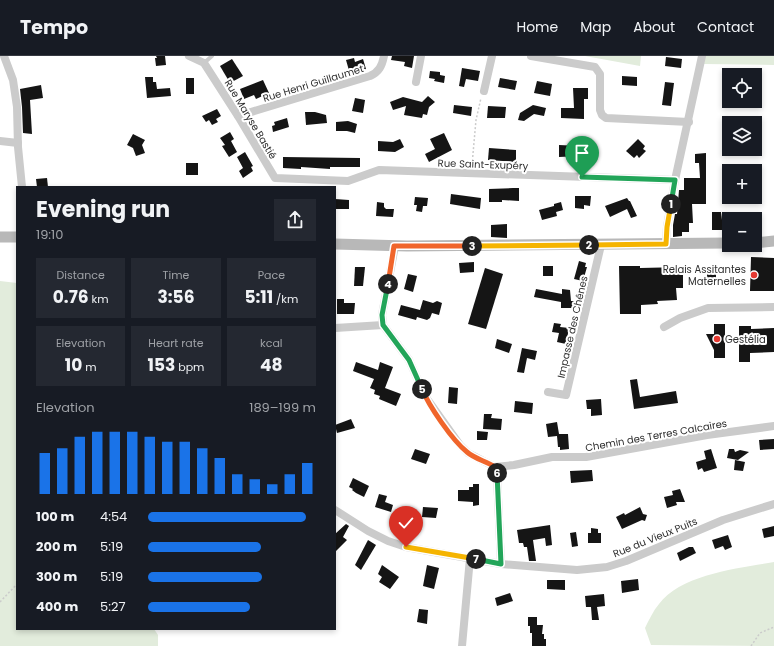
<!DOCTYPE html>
<meta charset="utf-8">
<style>
body{margin:0;font-family:Poppins,sans-serif;background:#242831;color:#f1f3f6;height:100vh;display:flex;flex-direction:column;font-size:15px;white-space:nowrap}
*{box-sizing:border-box;margin:0}
p{font-size:13px;color:#9ea1a6}
.icon{flex:none;width:22px;height:22px;fill:none;stroke:currentColor;stroke-width:2;stroke-linecap:round;stroke-linejoin:round}
.map{position:relative;flex:1;overflow:hidden}
.details{position:absolute;left:16px;top:130px;width:320px;height:444px;display:flex;flex-direction:column;background:#171b24;border-radius:0px;box-shadow:0 2px 6px #0003}
.details>*{flex:none}
.tools{position:absolute;left:722px;top:12px;display:grid;gap:8px}
.tools a{display:grid;place-items:center;width:40px;height:40px;border-radius:0px;background:#171b24;box-shadow:0 2px 6px #0003;font-size:20px}
.pin{position:absolute;display:grid;place-items:center;width:34px;height:34px;color:#fff;margin:-41px -17px;border-radius:50% 50% 50% 0;rotate:-45deg;box-shadow:0 0 4px #0007}
.pin .icon{rotate:45deg}
.km{position:absolute;width:20px;height:20px;margin:-10px;border-radius:50%;background:#222;color:#fff;font-size:11px;line-height:20px;text-align:center}
.round{display:grid;place-items:center;flex:none;width:42px;height:42px;border-radius:0px;background:#242831}
.headline{display:flex;align-items:center;justify-content:space-between;height:68px;padding:0 20px}
h1{font-size:22px;font-weight:700;line-height:30px}
.figures{display:grid;grid-template-columns:repeat(3,1fr);gap:6px;height:68px;padding:4px 20px}
.figures div{display:grid;align-content:center;border-radius:0px;background:#242831;text-align:center}
.figures b{font-size:17px;font-weight:700}
.figures small{font-size:11px;font-weight:400}
.figures p{font-size:11px}
.chart{height:112px;padding:8px 20px}
.chart p{display:flex;justify-content:space-between}
.chart svg{width:100%;height:72px;margin-top:4px;stroke:#1a73e8;stroke-width:6}
ul{padding:0 20px;list-style:none;font-size:13px}
li{display:grid;grid-template-columns:64px 48px 1fr;align-items:center;height:30px}
li i{height:10px;border-radius:5px;background:#1a73e8}
header{display:flex;align-items:center;gap:24px;box-sizing:border-box;height:56px;padding:0 20px;background:#171b24;border-bottom:1px solid #363941}
header strong{font-size:19px}
nav{display:flex;gap:22px;margin-inline-start:auto;font-size:14px}
.map>svg:first-child{display:block}
</style>
<header>
<strong>Tempo</strong>
<nav><a>Home</a><a>Map</a><a>About</a><a>Contact</a></nav>
</header>
<div class="map">
<svg width="774" height="590" viewBox="0 0 774 590">
<rect width="100%" height="100%" fill="#fff"/>
<g fill="#e2ecdc">
<polygon points="585,0 641,0 640,10"/>
<polygon points="705,0 774,0 774,9 704,8"/>
<polygon points="0,225 17,227 17,573 154,573 158,579 158,590 0,590"/>
<path d="M 774,506 L 774,590 L 651,589 L 645,572 C 649,564 653,555 659,548 C 681,518 740,512 774,506 Z"/>
</g>
<g fill="#151515">
<polygon points="156,0 165,0 166,9 156,10 155,2 157,2"/>
<polygon points="392,0 414,0 412,12 404,10 405,6 391,4"/>
<polygon points="666,1 682,3 681,12 665,10"/>
<polygon points="354,2 355,6 363,3 366,13 350,18 346,4"/>
<polygon points="232,3 243,20 230,27 220,10"/>
<polygon points="462,12 480,15 478,25 466,23 464,31 459,30"/>
<polygon points="430,15 440,16 440,19 445,20 444,27 434,25 435,23 429,22"/>
<polygon points="622,20 637,21 637,30 622,29"/>
<polygon points="145,21 153,21 153,26 156,26 157,33 170,32 171,40 147,42"/>
<rect x="186" y="22" width="8" height="16"/>
<polygon points="500,22 517,25 515,34 498,31"/>
<polygon points="263,24 269,37 256,43 254,39 244,43 240,33"/>
<polygon points="537,25 552,28 550,40 534,37"/>
<polygon points="665,26 674,27 671,50 662,49"/>
<polygon points="41,29 43,42 30,44 32,78 23,77 22,51 20,33"/>
<polygon points="573,32 588,32 588,43 584,43 584,63 561,62 561,52 574,52"/>
<polygon points="428,40 435,46 429,51 427,59 423,58 422,62 404,59 406,50 393,54 390,46 403,41 422,46"/>
<polygon points="355,42 365,44 363,57 352,55"/>
<polygon points="454,49 472,51 471,60 453,57"/>
<polygon points="533,49 546,52 544,60 534,58 524,65 518,64 520,57"/>
<polygon points="488,50 506,51 505,62 487,62"/>
<polygon points="217,53 221,60 216,63 218,66 212,69 209,64 206,66 202,60"/>
<polygon points="305,56 315,56 326,59 327,67 306,69"/>
<polygon points="287,62 289,71 273,76 272,70 275,69 274,66"/>
<polygon points="348,65 357,68 355,77 347,75 336,75 336,66"/>
<polygon points="230,76 234,83 231,85 237,96 229,101 222,90 225,89 220,82"/>
<polygon points="444,77 452,94 429,106 425,98 435,93 430,83"/>
<polygon points="133,78 145,84 142,89 145,97 136,100 133,92 127,89"/>
<polygon points="400,83 404,91 395,96 378,95 378,85 393,86"/>
<polygon points="638,83 645,90 643,93 646,95 639,102 637,99 634,102 626,95"/>
<polygon points="559,89 580,90 580,100 559,101"/>
<polygon points="489,92 516,94 516,106 488,104"/>
<polygon points="245,96 253,110 251,111 253,115 243,122 239,115 243,112 237,101"/>
<polygon points="706,97 706,148 692,148 693,167 689,167 689,176 682,176 682,180 673,181 673,169 675,158 677,158 679,134 684,134 684,122 700,122 699,107 695,107 695,98"/>
<polygon points="283,101 360,102 360,111 330,111 330,113 301,111 301,113 283,112"/>
<rect x="186" y="107" width="12" height="12"/>
<polygon points="47,122 48,131 37,131 36,123"/>
<polygon points="513,132 519,132 519,145 502,144 502,146 489,146 489,133"/>
<polygon points="451,138 481,142 480,153 450,148"/>
<polygon points="575,140 591,140 590,150 584,149 584,153 575,152"/>
<polygon points="415,141 428,142 427,150 423,150 422,156 416,155 417,149 414,149"/>
<polygon points="627,142 629,145 630,145 637,160 631,162 627,153 610,161 605,150"/>
<polygon points="335,143 349,144 349,153 335,153"/>
<polygon points="377,146 384,147 384,151 386,153 394,153 393,161 376,160"/>
<polygon points="561,146 563,154 556,156 557,160 542,164 539,154 554,150 554,148"/>
<polygon points="712,156 721,156 722,164 729,164 729,174 712,174"/>
<polygon points="507,168 507,182 491,181 491,169"/>
<polygon points="751,201 774,202 774,235 750,235"/>
<polygon points="579,205 586,207 585,211 587,211 583,225 574,223"/>
<polygon points="474,206 474,216 460,217 459,207"/>
<rect x="543" y="210" width="10" height="10"/>
<polygon points="619,210 640,210 640,212 683,211 683,232 676,232 677,244 657,245 658,248 641,249 641,258 620,258"/>
<polygon points="355,211 365,211 363,230 354,230"/>
<polygon points="485,212 503,218 486,273 468,268"/>
<rect x="707" y="217" width="9" height="9"/>
<polygon points="408,218 417,220 413,236 404,233"/>
<polygon points="536,233 562,238 562,233 570,234 571,245 574,245 574,252 561,252 561,246 534,241"/>
<polygon points="337,243 344,243 344,247 355,247 354,258 337,258"/>
<polygon points="423,244 433,247 437,245 442,247 439,259 432,257 430,262 427,264 417,261 416,264 398,259 401,249 420,254"/>
<polygon points="554,267 561,268 560,271 569,272 566,288 557,286 559,277 552,276"/>
<polygon points="714,268 725,268 725,302 714,302 714,294 706,278 714,278"/>
<polygon points="739,270 751,270 751,273 774,272 774,296 750,297 750,306 739,306"/>
<polygon points="497,283 512,288 509,297 495,292"/>
<polygon points="522,292 537,295 535,304 527,302 524,317 517,316"/>
<polygon points="356,306 378,314 380,306 393,311 385,332 401,338 396,350 379,343 380,340 374,338 375,334 370,332 374,323 353,315"/>
<polygon points="637,323 640,341 676,335 678,347 634,353 630,324"/>
<polygon points="449,331 458,332 457,348 448,347"/>
<polygon points="601,343 602,359 591,360 591,353 587,353 586,344"/>
<polygon points="515,345 533,347 532,358 514,356"/>
<polygon points="484,358 492,358 491,362 502,363 501,374 483,373"/>
<polygon points="351,363 355,372 337,377 335,369"/>
<polygon points="557,366 559,378 568,378 569,393 560,394 560,391 558,391 557,380 548,381 546,368"/>
<polygon points="477,375 488,376 487,384 477,384"/>
<polygon points="774,383 774,393 760,394 759,384"/>
<polygon points="415,393 430,398 426,408 411,403"/>
<polygon points="711,393 717,412 704,416 702,412 698,414 696,406 706,403 704,395"/>
<polygon points="729,393 734,393 735,396 740,394 749,396 738,404 727,402"/>
<polygon points="735,404 745,406 743,415 734,414"/>
<polygon points="592,414 593,425 571,427 570,415"/>
<polygon points="353,422 369,430 364,441 356,437 352,434 353,433 349,431"/>
<polygon points="473,428 479,428 479,449 473,450 473,446 458,445 458,434 469,434 469,431 473,431"/>
<polygon points="680,433 685,446 676,446 677,449 667,452 664,441 673,439 672,435"/>
<polygon points="379,438 387,440 385,446 393,449 391,456 375,451"/>
<polygon points="423,451 438,452 436,462 422,461"/>
<polygon points="640,451 643,458 647,459 645,465 642,464 622,473 616,461 624,457 625,459"/>
<polygon points="346,468 349,470 343,481 347,484 335,496 335,478"/>
<polygon points="550,469 552,489 546,490 545,482 533,484 536,505 529,505 527,491 524,491 523,487 519,487 517,474"/>
<polygon points="774,470 774,480 764,482 762,473"/>
<polygon points="591,472 598,473 598,477 601,477 601,487 588,487 588,477 591,477"/>
<polygon points="576,476 578,490 572,491 570,477"/>
<polygon points="728,479 732,491 725,494 723,490 715,493 712,484"/>
<polygon points="368,484 376,489 361,514 355,509"/>
<polygon points="689,491 693,491 696,497 680,505 677,497"/>
<polygon points="382,509 399,521 390,533 379,526 382,521 378,518"/>
<polygon points="427,509 439,512 434,533 423,530"/>
<polygon points="638,523 639,534 622,537 621,525"/>
<polygon points="547,524 565,524 565,534 547,533"/>
<polygon points="510,537 513,545 497,550 495,542"/>
<polygon points="604,538 605,550 597,551 599,564 592,564 591,551 586,551 585,540"/>
<polygon points="419,553 428,554 427,568 417,566"/>
<polygon points="528,561 537,561 537,569 543,569 542,578 544,578 544,583 546,583 546,590 532,590 532,577 530,577 530,570 528,570"/>
</g>
<g fill="none" stroke-linecap="round" stroke-linejoin="round">
<g stroke="#cbcbcb" stroke-width="1.5" stroke-dasharray="2 2" stroke-linecap="butt">
<polyline points="472,109 476,64 481,42"/>
<polyline points="0,546 17,528"/>
<polyline points="751,590 760,577 774,571"/>
</g>
<polyline stroke="#cbcbcb" stroke-width="4" points="204,7 212,0"/>
<g stroke="#cbcbcb" stroke-width="8">
<polyline points="4,0 13,24 17,51 18,91 22,131"/>
<polyline points="189,0 204,7 238,60 275,122 348,125 379,114 675,124"/>
<polyline points="531,0 595,11 600,18 600,54 602,59 606,62 689,66"/>
<polyline points="416,26 421,0"/>
<polyline points="484,35 492,0"/>
<path d="M 238,60 L 370,20 C 379,16 382,10 384,0"/>
<polyline points="0,85 18,87"/>
<polyline points="666,188 667,171 675,124 702,0"/>
<polyline points="395,190 382,259 383,269 409,304 425,340 460,389 468,397 495,411 497,419 501,508"/>
<polyline points="664,271 680,262 708,252 774,251"/>
<polyline points="335,272 383,269"/>
<polyline points="548,336 566,339 601,189"/>
<polyline points="495,411 514,409 552,401 586,401 707,379 774,370"/>
<polyline points="335,454 368,475 388,485 406,491 501,508 577,514 607,511 626,505 723,464 774,448"/>
<polyline points="462,590 470,502"/>
</g>
<g stroke="#b8b8b8" stroke-width="11">
<polyline points="0,181 17,181"/>
<polyline points="755,187 774,185"/>
<polyline points="335,188 407,190 729,187"/>
</g>
</g>
<g fill="none" stroke-linecap="round" stroke-linejoin="round">
<defs>
<polyline id="split-1" points="582,121 675,124 671,148"/>
<polyline id="split-2" points="589,189 666,188 667,171 671,148"/>
<polyline id="split-3" points="472,190 589,189"/>
<polyline id="split-4" points="388,228 394,190 472,190"/>
<polyline id="split-5" points="388,228 382,259 383,269 409,304 422,333"/>
<path id="split-6" d="M 422,333 C 429,350 452,384 467,396 C 475,403 486,405 495,411 L 497,417"/>
<polyline id="split-7" points="476,503 501,508 497,417"/>
<polyline id="split-8" points="406,491 476,503"/>
</defs>
<use href="#split-1" stroke="#fff" stroke-width="8"/>
<use href="#split-2" stroke="#fff" stroke-width="8"/>
<use href="#split-3" stroke="#fff" stroke-width="8"/>
<use href="#split-4" stroke="#fff" stroke-width="8"/>
<use href="#split-5" stroke="#fff" stroke-width="8"/>
<use href="#split-6" stroke="#fff" stroke-width="8"/>
<use href="#split-7" stroke="#fff" stroke-width="8"/>
<use href="#split-8" stroke="#fff" stroke-width="8"/>
<use href="#split-1" stroke="#22a559" stroke-width="5"/>
<use href="#split-2" stroke="#f5b400" stroke-width="5"/>
<use href="#split-3" stroke="#f5b400" stroke-width="5"/>
<use href="#split-4" stroke="#f0652b" stroke-width="5"/>
<use href="#split-5" stroke="#22a559" stroke-width="5"/>
<use href="#split-6" stroke="#f0652b" stroke-width="5"/>
<use href="#split-7" stroke="#22a559" stroke-width="5"/>
<use href="#split-8" stroke="#f5b400" stroke-width="5"/>
</g>
<g fill="#e53931" stroke="#fff" stroke-width="1.5">
<circle cx="754" cy="219" r="4"/>
<circle cx="717" cy="283" r="4"/>
</g>
<g text-anchor="middle" stroke-width="4" stroke-linejoin="round" paint-order="stroke">
<g font-size="10" fill="#2e2e2e" stroke="#fff">
<text transform="translate(313 27) rotate(-17)" y="4">Rue Henri Guillaumet</text>
<text transform="translate(251 63) rotate(59)" y="4">Rue Maryse Bastié</text>
<text transform="translate(483 108) rotate(2)" y="4">Rue Saint-Exupéry</text>
<text transform="translate(572 271) rotate(-77)" y="4">Impasse des Chênes</text>
<text transform="translate(656 379) rotate(-10)" y="4">Chemin des Terres Calcaires</text>
<text transform="translate(655 481) rotate(-22)" y="4">Rue du Vieux Puits</text>
</g>
<g font-size="10" fill="#2e2e2e" stroke="#fff" text-anchor="end">
<text x="746" y="217">Relais Assitantes<tspan x="746" dy="12">Maternelles</tspan></text>
<text x="725" y="287" text-anchor="start">Gestélia</text>
</g>
</g>
</svg>
<div class="tools">
<a><svg class="icon" aria-label="locate" viewBox="0 0 24 24"><circle cx="12" cy="12" r="6"/><path d="M12 2v4M12 18v4M2 12h4M18 12h4"/></svg></a>
<a><svg class="icon" aria-label="layers" viewBox="0 0 24 24"><path d="M12 4l9 5-9 5-9-5zM3 14l9 5 9-5"/></svg></a>
<a>+</a>
<a>−</a>
</div>
<div class="pin" style="left:582px;top:121px;background:#1e9e55"><svg class="icon" aria-label="arrive" viewBox="0 0 24 24"><path d="M6 21V4h12l-3 4 3 4H6"/></svg></div>
<div class="pin" style="left:406px;top:491px;background:#d93025"><svg class="icon" aria-label="check" viewBox="0 0 24 24"><path d="M5 12l5 5 9-10"/></svg></div>
<b class="km" style="left:671px;top:148px">1</b>
<b class="km" style="left:589px;top:189px">2</b>
<b class="km" style="left:472px;top:190px">3</b>
<b class="km" style="left:388px;top:228px">4</b>
<b class="km" style="left:422px;top:333px">5</b>
<b class="km" style="left:497px;top:417px">6</b>
<b class="km" style="left:476px;top:503px">7</b>
<section class="details">
<div class="headline"><div><h1>Evening run</h1><p>19:10</p></div><a class="round"><svg class="icon" aria-label="share" viewBox="0 0 24 24"><path d="M12 15V3M7 8l5-5 5 5M5 13v7h14v-7"/></svg></a></div>
<div class="figures">
<div><p>Distance</p><b>0.76<small> km</small></b></div>
<div><p>Time</p><b>3:56</b></div>
<div><p>Pace</p><b>5:11<small> /km</small></b></div>
</div>
<div class="figures">
<div><p>Elevation</p><b>10<small> m</small></b></div>
<div><p>Heart rate</p><b>153<small> bpm</small></b></div>
<div><p>kcal</p><b>48</b></div>
</div>
<div class="chart"><p><span>Elevation</span>189–199 m</p>
<svg viewBox="0 0 160 44" preserveAspectRatio="none"><path d="M5 44V19M15 44V16M25 44V9M35 44V6M45 44V6M55 44V6M65 44V9M75 44V12M85 44V12M95 44V16M105 44V22M115 44V32M125 44V35M135 44V38M145 44V32M155 44V25"/></svg>
</div>
<ul>
<li><b>100 m</b>4:54<i style="width:94%"></i></li>
<li><b>200 m</b>5:19<i style="width:67%"></i></li>
<li><b>300 m</b>5:19<i style="width:68%"></i></li>
<li><b>400 m</b>5:27<i style="width:61%"></i></li>
</ul>
</section>
</div>
